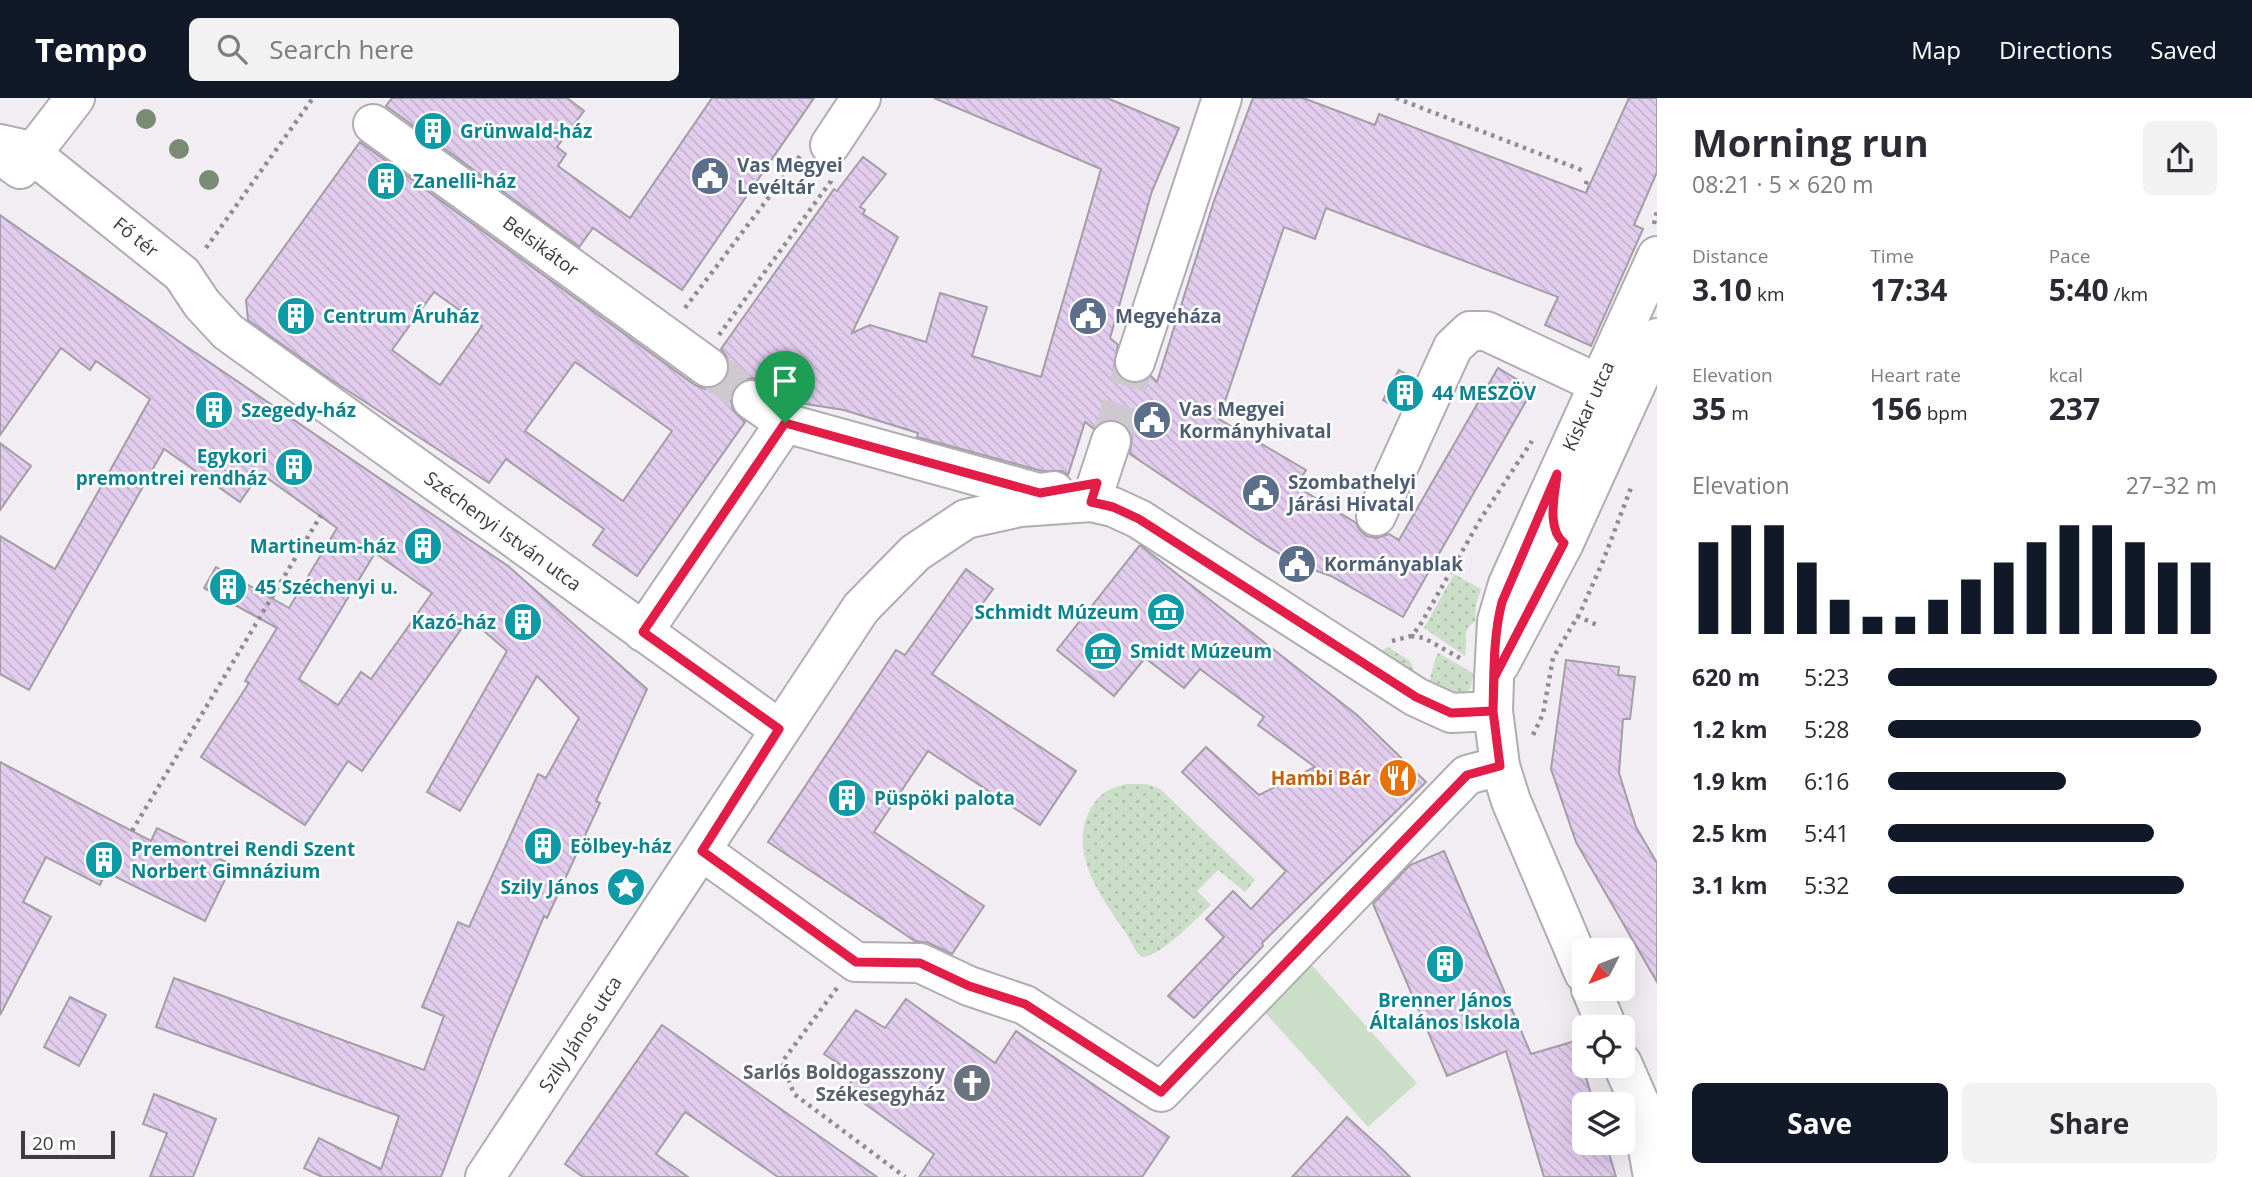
<!DOCTYPE html>
<meta charset="utf-8">
<style>
body{margin:0;font-family:"Open Sans",sans-serif;background:#f2f2f3;color:#2b2b33;height:100vh;display:flex;flex-direction:column;font-size:26px;white-space:nowrap}
*{box-sizing:border-box;margin:0}
p{font-size:23px;color:#7c7c81}
.icon{flex:none;width:38px;height:38px;fill:none;stroke:currentColor;stroke-width:2;stroke-linecap:round;stroke-linejoin:round}
.map{position:relative;flex:1;overflow:hidden}
.panel{display:flex;flex-direction:column;background:#fff;width:595px}
.panel>*{flex:none}
.needle{width:46px;rotate:228deg}
.fabs{position:absolute;left:1572px;top:840px;display:grid;gap:14px}
.fabs a{display:grid;place-items:center;width:63px;height:63px;border-radius:10px;background:#fff;box-shadow:0 7px 28px #0002;font-size:35px}
.scale{position:absolute;left:21px;bottom:18px;width:94px;box-sizing:border-box;padding-left:7px;border:4px solid #3c3b3d;border-top:0;font-size:19px;line-height:24px;white-space:nowrap;color:#3c3b3d;-webkit-text-stroke:5px #fff;paint-order:stroke}
.pin{position:absolute;display:grid;place-items:center;width:60px;height:60px;color:#fff;margin:-72px -30px;border-radius:50% 50% 50% 0;rotate:-45deg;box-shadow:0 0 7px #0007}
.pin .icon{rotate:45deg}
.round{display:grid;place-items:center;flex:none;width:74px;height:74px;border-radius:10px;background:#f2f2f3}
.headline{display:flex;align-items:center;justify-content:space-between;height:119px;padding:0 35px}
h1{font-size:38px;font-weight:700;line-height:52px}
.stats{display:grid;grid-template-columns:repeat(3,1fr);gap:10px;height:119px;padding:7px 35px}
.stats div{display:grid;align-content:center}
.stats b{font-size:30px;font-weight:700}
.stats small{font-size:19px;font-weight:400}
.stats p{font-size:19px}
.chart{height:196px;padding:14px 35px}
.chart p{display:flex;justify-content:space-between}
.chart svg{width:100%;height:126px;margin-top:7px;stroke:#111827;stroke-width:6}
.button{display:flex;gap:14px;margin-top:auto;padding:14px 35px}
.button a{flex:1;height:80px;border-radius:10px;background:#111827;color:#fff;font-size:28px;font-weight:700;line-height:80px;text-align:center}
.button a+a{background:#f2f2f3;color:#2b2b33}
ul{padding:0 35px;list-style:none;font-size:23px}
li{display:grid;grid-template-columns:112px 84px 1fr;align-items:center;height:52px}
li i{height:18px;border-radius:9px;background:#111827}
header{display:flex;align-items:center;gap:42px;box-sizing:border-box;height:98px;padding:0 35px;background:#111827;color:#fff}
header strong{font-size:33px}
nav{display:flex;gap:38px;margin-inline-start:auto;font-size:24px}
.search{width:490px;height:63px;background:#f2f2f3;display:flex;align-items:center;gap:18px;box-sizing:border-box;padding:0 24px;border-radius:10px;color:#7c7c81;font-size:26px}
main{display:flex;flex:1;min-height:0}
.map>svg:first-child{display:block}
</style>
<header>
<strong>Tempo</strong>
<div class="search"><svg class="icon" aria-label="search" viewBox="0 0 24 24"><circle cx="10" cy="10" r="6"/><path d="M15 15l6 6"/></svg>Search here</div>
<nav><a>Map</a><a>Directions</a><a>Saved</a></nav>
</header>
<main>
<div class="map">
<svg width="1657" height="1079" viewBox="0 0 1657 1079">
<defs>
<pattern id="grass-dots" width="8" height="8" patternUnits="userSpaceOnUse" patternTransform="scale(1.75)"><rect width="8" height="8" fill="#cbdec7"/><path d="M2 2h.1M6 6h.1" fill="none" stroke="#afbfac" stroke-width="1.8" stroke-linecap="round"/></pattern>
<pattern id="building-back-hatch" width="6" height="6" patternUnits="userSpaceOnUse" patternTransform="scale(1.75)"><rect width="6" height="6" fill="#e3cdef"/><path d="M-1 5l2 2M0 0l6 6M5-1l2 2" fill="none" stroke="#c4b1ce"/></pattern>
</defs>
<rect width="100%" height="100%" fill="#f1edf3"/>
<g fill="url(#grass-dots)">
<path d="M 1454,476 L 1481,491 L 1476,507 L 1475,524 C 1461,531 1468,545 1465,558 L 1424,530 Z"/>
<polygon points="1388,549 1410,563 1417,580 1379,554"/>
<path d="M 1438,555 L 1473,575 C 1472,608 1449,597 1425,594 C 1432,581 1432,567 1438,555 Z"/>
<path d="M 1127,686 L 1146,686 L 1160,691 L 1255,782 L 1245,794 L 1218,772 L 1197,793 L 1211,807 C 1195,821 1162,858 1142,859 C 1134,853 1130,840 1124,832 C 1101,799 1069,755 1089,714 C 1097,697 1109,690 1127,686 Z"/>
</g>
<polygon fill="#cbdec7" points="1310,865 1417,985 1368,1029 1261,910"/>
<g fill="url(#building-back-hatch)" stroke="#a29ea4" stroke-width="2" fill-rule="evenodd">
<polygon points="392,0 567,0 584,13 557,49 566,56 558,68 630,120 712,0 814,0 682,192 593,130 579,149 386,8"/>
<path d="M 934,0 L 1107,0 L 1179,30 L 1152,93 L 1110,240 L 1118,247 L 1114,269 L 1119,279 L 1129,285 L 1140,285 L 1151,278 L 1157,284 L 1214,103 L 1253,0 L 1303,0 L 1375,27 L 1379,16 L 1586,95 L 1629,0 L 1657,0 L 1657,74 L 1634,127 L 1643,131 L 1591,248 L 1545,227 L 1558,199 L 1326,110 L 1315,141 L 1284,129 L 1219,321 L 1306,372 L 1296,388 L 1356,425 L 1359,431 L 1366,438 L 1377,440 L 1389,436 L 1399,442 L 1498,270 L 1533,291 L 1403,519 L 1331,478 L 1297,466 L 1262,445 L 1130,356 L 1132,338 L 1128,329 L 1118,323 L 1106,322 L 1094,331 L 1085,324 L 1068,377 L 1062,373 L 1042,373 L 917,339 L 918,335 L 844,312 L 793,304 L 765,284 L 753,280 L 743,282 L 735,289 L 730,299 L 733,312 L 745,324 L 637,478 L 593,447 L 604,431 L 506,361 L 489,385 L 330,281 L 248,222 L 246,202 L 360,44 L 695,287 L 705,291 L 716,289 L 725,282 L 730,272 L 728,261 L 721,251 L 834,91 L 837,93 L 863,59 L 886,76 L 860,109 L 865,112 L 863,116 L 898,139 L 852,235 L 870,227 L 926,244 L 940,195 L 987,209 L 972,258 L 1041,279 L 1101,71 ZM 434,194 L 482,228 L 440,287 L 392,252 ZM 575,264 L 672,333 L 623,403 L 525,333 Z"/>
<path d="M 0,117 L 187,249 L 508,468 L 647,591 L 596,703 L 600,705 L 547,820 L 544,818 L 493,940 L 441,1079 L 322,1079 L 304,1070 L 319,1040 L 381,1071 L 399,1018 L 156,929 L 174,880 L 424,972 L 444,918 L 422,909 L 458,824 L 469,829 L 538,676 L 546,680 L 579,620 L 537,578 L 460,713 L 427,694 L 507,553 L 469,520 L 362,673 L 348,663 L 305,727 L 201,659 L 249,585 L 245,583 L 277,530 L 204,490 L 216,469 L 289,510 L 337,430 L 260,375 L 240,404 L 164,351 L 29,592 L 0,576 L 0,438 L 55,471 L 150,301 L 96,263 L 90,272 L 61,250 L 0,337 ZM 375,455 L 432,495 L 371,581 L 361,574 L 338,607 L 299,581 Z"/>
<polygon points="1399,272 1414,281 1400,312 1383,302"/>
<polygon points="0,345 31,368 0,412"/>
<polygon points="1140,447 1357,617 1426,684 1262,845 1263,848 1194,920 1168,898 1224,839 1206,821 1233,793 1251,811 1286,773 1182,674 1206,649 1259,697 1315,669 1258,627 1264,619 1200,571 1184,590 1145,560 1114,598 1057,552"/>
<polygon points="966,471 993,491 932,576 1076,673 1040,727 928,653 874,734 984,808 952,856 929,845 915,843 768,744 896,552 905,557"/>
<polygon points="1566,562 1619,569 1618,577 1635,579 1630,621 1623,621 1619,675 1636,729 1657,765 1657,884 1576,744 1551,671"/>
<polygon points="0,664 151,743 157,730 232,767 205,823 106,774 100,787 46,759 23,804 51,819 0,917"/>
<polygon points="1444,753 1531,956 1575,943 1594,1006 1584,1006 1584,1045 1606,1045 1616,1079 1544,1079 1506,953 1447,978 1373,806 1410,767"/>
<polygon points="70,899 106,917 79,968 44,949"/>
<polygon points="906,901 995,965 1016,933 1169,1039 1142,1079 919,1079 934,1056 846,992 856,977 824,956 856,912 885,930"/>
<polygon points="662,927 802,1026 877,1079 778,1079 685,1014 656,1056 688,1079 583,1079 565,1066"/>
<polygon points="154,996 216,1021 193,1079 150,1079 167,1035 143,1026"/>
<polygon points="1347,1019 1384,1053 1410,1079 1292,1079"/>
</g>
<g fill="none" stroke-linecap="round" stroke-linejoin="round">
<g stroke="#cdc9cf" stroke-width="38" stroke-dasharray="38 19" stroke-linecap="butt">
<polyline points="708,269 752,302"/>
<polyline points="1111,343 1135,264"/>
</g>
<defs>
<g id="minor">
<polyline points="373,26 708,269"/>
<polyline points="0,46 22,51 47,68 182,176 202,206 228,234 779,631"/>
<polyline points="830,47 861,0"/>
<polyline points="13,66 20,71 75,0"/>
<polyline points="1135,264 1222,0"/>
<polyline points="752,302 785,325 1039,395 1054,393"/>
<polyline points="1091,404 1111,343"/>
<polyline points="1376,418 1453,249 1470,233 1486,233 1599,286"/>
<polyline points="643,534 785,325"/>
<polyline points="1500,566 1564,445 1657,240"/>
<polyline points="702,753 856,864 920,865 969,888 1025,907 1161,994 1467,677 1500,668"/>
<polyline points="1584,875 1511,703 1500,668 1493,613 1494,580 1497,523 1508,486 1657,158"/>
<polyline points="1591,891 1607,929"/>
<polyline points="1622,965 1640,1006 1653,1079"/>
<polyline points="485,1079 861,510 915,455 966,421 1020,409 1091,404 1113,409 1139,421 1416,599 1451,615 1493,613"/>
</g>
</defs>
<use href="#minor" stroke="#b0adb2" stroke-width="42"/>
<g stroke="#908d91" stroke-width="4.5" stroke-dasharray="3.5 5" stroke-linecap="butt">
<polyline points="1396,0 1584,73"/>
<polyline points="1587,83 1585,89 1588,90"/>
<polyline points="1654,126 1657,113"/>
<polyline points="206,150 313,0"/>
<polyline points="685,210 800,58"/>
<polyline points="719,237 831,83 831,79"/>
<polyline points="1577,518 1597,527"/>
<polyline points="1411,538 1424,540 1460,560"/>
<polyline points="1392,543 1411,538 1419,529 1480,422 1532,343"/>
<polyline points="1533,637 1543,616 1553,560 1581,513 1603,463 1632,387"/>
<polyline points="132,733 321,417"/>
<polyline points="837,890 782,964 794,996 905,1079"/>
</g>
<use href="#minor" stroke="#fff" stroke-width="38"/>
</g>
<g fill="#798b75">
<circle cx="146" cy="21" r="10"/>
<circle cx="179" cy="51" r="10"/>
<circle cx="209" cy="82" r="10"/>
</g>
<g fill="none" stroke-linecap="round" stroke-linejoin="round">
<defs>
<path id="route" d="M 785,325 L 643,534 L 779,631 L 702,753 L 856,864 L 920,865 L 969,888 L 1025,906 L 1161,994 L 1467,677 L 1500,668 L 1493,613 L 1494,580 L 1564,445 C 1546,430 1555,397 1557,376 L 1502,504 C 1493,539 1494,576 1493,613 L 1451,615 L 1416,599 L 1139,421 L 1113,409 L 1091,404 L 1097,385 L 1040,395 L 785,325"/>
</defs>
<use href="#route" stroke="#fff" stroke-width="14"/>
<use href="#route" stroke="#e11d48" stroke-width="9"/>
</g>
<defs>
<symbol id="building-disc" viewBox="-11 -11 22 22"><circle r="9.5" fill="#0f9aa8" stroke="#fff"/><path d="M-4-6H4V6H1V3H-1V6H-4ZM-2.5-4.3h1.7v1.8h-1.7ZM.8-4.3h1.7v1.8H.8ZM-2.5-1h1.7V.8h-1.7ZM.8-1h1.7V.8H.8Z" fill="#fff"/></symbol>
<symbol id="civic-disc" viewBox="-11 -11 22 22"><circle r="9.5" fill="#5c6f8a" stroke="#fff"/><path d="M-.6-6.5H3V-4.5H.6V-3L4-1V1h2V6H-6V1h2V-1L-.6-3ZM-1.2 2.5V6h2.4V2.5Z" fill="#fff"/></symbol>
<symbol id="museum-disc" viewBox="-11 -11 22 22"><circle r="9.5" fill="#0f9aa8" stroke="#fff"/><path d="M0-6L6-3V-2H-6V-3ZM-5-1h2V3h-2ZM-1-1h2V3h-2ZM3-1h2V3H3ZM-6 4H6V6H-6Z" fill="#fff"/></symbol>
<symbol id="restaurant-disc" viewBox="-11 -11 22 22"><circle r="9.5" fill="#e8710a" stroke="#fff"/><path d="M-5-6h1v4h1v-4h1v4h1v-4h1v5L-1.5 .5V6h-2V.5L-5-1ZM5-6V6H3V1.5H1.5Q1.5-4 5-6Z" fill="#fff"/></symbol>
<symbol id="sight-disc" viewBox="-11 -11 22 22"><circle r="9.5" fill="#0f9aa8" stroke="#fff"/><path d="M0-6L1.8-2.2L6-1.7L2.9 1.2L3.7 5.4L0 3.3L-3.7 5.4L-2.9 1.2L-6-1.7L-1.8-2.2Z" fill="#fff"/></symbol>
<symbol id="church-disc" viewBox="-11 -11 22 22"><circle r="9.5" fill="#6b7280" stroke="#fff"/><path d="M-1.2-6h2.4v3.5h3.3v2.4h-3.3V6h-2.4V-.1h-3.3v-2.4h3.3Z" fill="#fff"/></symbol>
</defs>
<g fill-rule="evenodd">
<use href="#building-disc" x="411" y="11" width="44" height="44"/>
<use href="#civic-disc" x="688" y="56" width="44" height="44"/>
<use href="#building-disc" x="364" y="61" width="44" height="44"/>
<use href="#building-disc" x="274" y="196" width="44" height="44"/>
<use href="#civic-disc" x="1066" y="196" width="44" height="44"/>
<use href="#building-disc" x="1383" y="273" width="44" height="44"/>
<use href="#building-disc" x="192" y="290" width="44" height="44"/>
<use href="#civic-disc" x="1130" y="300" width="44" height="44"/>
<use href="#building-disc" x="272" y="347" width="44" height="44"/>
<use href="#civic-disc" x="1239" y="373" width="44" height="44"/>
<use href="#building-disc" x="401" y="426" width="44" height="44"/>
<use href="#civic-disc" x="1275" y="444" width="44" height="44"/>
<use href="#building-disc" x="206" y="467" width="44" height="44"/>
<use href="#museum-disc" x="1144" y="492" width="44" height="44"/>
<use href="#building-disc" x="501" y="502" width="44" height="44"/>
<use href="#museum-disc" x="1081" y="531" width="44" height="44"/>
<use href="#restaurant-disc" x="1376" y="658" width="44" height="44"/>
<use href="#building-disc" x="825" y="678" width="44" height="44"/>
<use href="#building-disc" x="521" y="726" width="44" height="44"/>
<use href="#building-disc" x="82" y="740" width="44" height="44"/>
<use href="#sight-disc" x="604" y="767" width="44" height="44"/>
<use href="#building-disc" x="1423" y="844" width="44" height="44"/>
<use href="#church-disc" x="950" y="963" width="44" height="44"/>
</g>
<g text-anchor="middle" stroke-width="5" stroke-linejoin="round" paint-order="stroke">
<g font-size="19" font-weight="bold" fill="#0d838f" stroke="#fff" text-anchor="start">
<text x="460" y="40">Grünwald-ház</text>
<text x="413" y="90">Zanelli-ház</text>
<text x="323" y="225">Centrum Áruház</text>
<text x="1432" y="302">44 MESZÖV</text>
<text x="241" y="319">Szegedy-ház</text>
<text x="267" y="365" text-anchor="end">Egykori<tspan x="267" dy="22">premontrei rendház</tspan></text>
<text x="396" y="455" text-anchor="end">Martineum-ház</text>
<text x="255" y="496">45 Széchenyi u.</text>
<text x="1139" y="521" text-anchor="end">Schmidt Múzeum</text>
<text x="496" y="531" text-anchor="end">Kazó-ház</text>
<text x="1130" y="560">Smidt Múzeum</text>
<text x="874" y="707">Püspöki palota</text>
<text x="570" y="755">Eölbey-ház</text>
<text x="131" y="758">Premontrei Rendi Szent<tspan x="131" dy="22">Norbert Gimnázium</tspan></text>
<text x="599" y="796" text-anchor="end">Szily János</text>
<text x="1445" y="909" text-anchor="middle">Brenner János<tspan x="1445" dy="22">Általános Iskola</tspan></text>
</g>
<g font-size="19" font-weight="bold" fill="#4e5e75" stroke="#fff" text-anchor="start">
<text x="737" y="74">Vas Megyei<tspan x="737" dy="22">Levéltár</tspan></text>
<text x="1115" y="225">Megyeháza</text>
<text x="1179" y="318">Vas Megyei<tspan x="1179" dy="22">Kormányhivatal</tspan></text>
<text x="1288" y="391">Szombathelyi<tspan x="1288" dy="22">Járási Hivatal</tspan></text>
<text x="1324" y="473">Kormányablak</text>
</g>
<g font-size="19" fill="#3c3b3d" stroke="#fff">
<text transform="translate(136 139) rotate(39)" y="7">Fő tér</text>
<text transform="translate(541 148) rotate(36)" y="7">Belsikátor</text>
<text transform="translate(1588 308) rotate(-65)" y="7">Kiskar utca</text>
<text transform="translate(503 433) rotate(36)" y="7">Széchenyi István utca</text>
<text transform="translate(580 936) rotate(-57)" y="7">Szily János utca</text>
</g>
<g font-size="19" font-weight="bold" fill="#c56008" stroke="#fff" text-anchor="end">
<text x="1371" y="687">Hambi Bár</text>
</g>
<g font-size="19" font-weight="bold" fill="#5b616d" stroke="#fff" text-anchor="end">
<text x="945" y="981">Sarlós Boldogasszony<tspan x="945" dy="22">Székesegyház</tspan></text>
</g>
</g>
</svg>
<div class="fabs">
<a><svg class="needle" viewBox="-14 -14 28 28"><path d="M0-13l5 13h-10z" fill="#e53935"/><path d="M0 13l5-13h-10z" fill="#7c7c81"/></svg></a>
<a><svg class="icon" aria-label="locate" viewBox="0 0 24 24"><circle cx="12" cy="12" r="6"/><path d="M12 2v4M12 18v4M2 12h4M18 12h4"/></svg></a>
<a><svg class="icon" aria-label="layers" viewBox="0 0 24 24"><path d="M12 4l9 5-9 5-9-5zM3 14l9 5 9-5"/></svg></a>
</div>
<div class="scale">20 m</div>
<div class="pin" style="left:785px;top:325px;background:#1e9e55"><svg class="icon" aria-label="arrive" viewBox="0 0 24 24"><path d="M6 21V4h12l-3 4 3 4H6"/></svg></div>
</div>
<section class="panel">
<div class="headline"><div><h1>Morning run</h1><p>08:21 · 5 × 620 m</p></div><a class="round"><svg class="icon" aria-label="share" viewBox="0 0 24 24"><path d="M12 15V3M7 8l5-5 5 5M5 13v7h14v-7"/></svg></a></div>
<div class="stats">
<div><p>Distance</p><b>3.10<small> km</small></b></div>
<div><p>Time</p><b>17:34</b></div>
<div><p>Pace</p><b>5:40<small> /km</small></b></div>
</div>
<div class="stats">
<div><p>Elevation</p><b>35<small> m</small></b></div>
<div><p>Heart rate</p><b>156<small> bpm</small></b></div>
<div><p>kcal</p><b>237</b></div>
</div>
<div class="chart"><p><span>Elevation</span>27–32 m</p>
<svg viewBox="0 0 160 44" preserveAspectRatio="none"><path d="M5 44V12M15 44V6M25 44V6M35 44V19M45 44V32M55 44V38M65 44V38M75 44V32M85 44V25M95 44V19M105 44V12M115 44V6M125 44V6M135 44V12M145 44V19M155 44V19"/></svg>
</div>
<ul>
<li><b>620 m</b>5:23<i style="width:100%"></i></li>
<li><b>1.2 km</b>5:28<i style="width:95%"></i></li>
<li><b>1.9 km</b>6:16<i style="width:54%"></i></li>
<li><b>2.5 km</b>5:41<i style="width:81%"></i></li>
<li><b>3.1 km</b>5:32<i style="width:90%"></i></li>
</ul>
<div class="button"><a>Save</a><a>Share</a></div>
</section>
</main>
